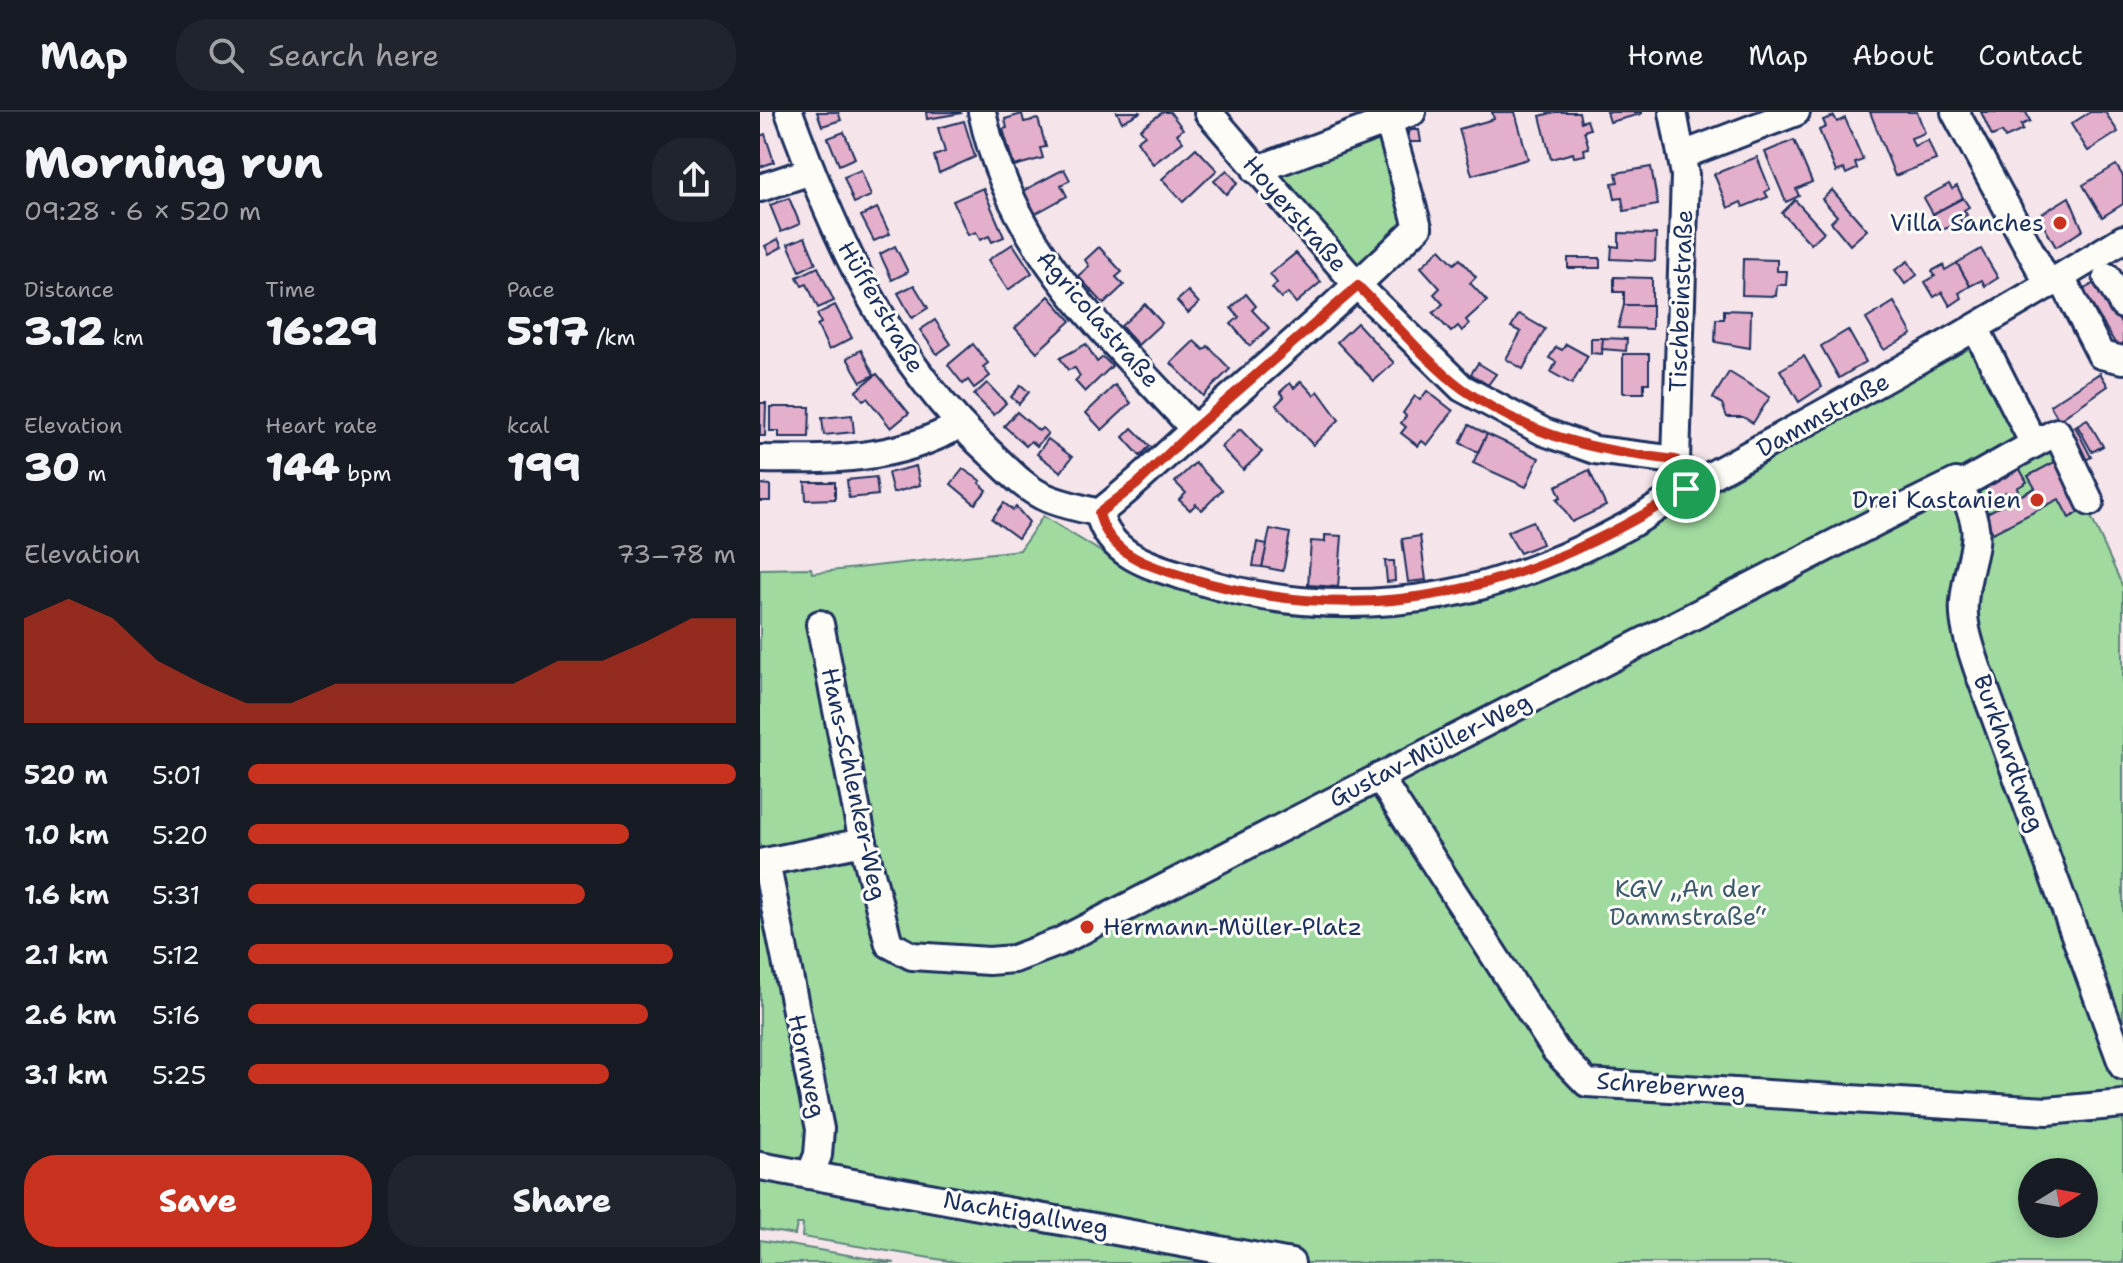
<!DOCTYPE html>
<meta charset="utf-8">
<style>
body{margin:0;font-family:"Shantell Sans",sans-serif;background:#20242c;color:#f1f3f6;height:100vh;display:flex;flex-direction:column;font-size:30px;white-space:nowrap}
*{box-sizing:border-box;margin:0}
p{font-size:26px;color:#9ea1a6}
.icon{flex:none;width:44px;height:44px;fill:none;stroke:currentColor;stroke-width:2;stroke-linecap:round;stroke-linejoin:round}
.map{position:relative;flex:1;overflow:hidden}
.sheet{display:flex;flex-direction:column;background:#171b24;width:760px}
.sheet>*{flex:none}
.needle{width:52px;rotate:79deg}
.buttons{position:absolute;left:1258px;top:1046px;display:grid;gap:16px}
.buttons a{display:grid;place-items:center;width:80px;height:80px;border-radius:50%;background:#171b24;box-shadow:0 4px 12px #0003;font-size:40px}
.pin{position:absolute;display:grid;place-items:center;width:68px;height:68px;color:#fff;margin:-34px;border:4px solid #fff;border-radius:50%;box-shadow:0 2px 8px #0007}
.round{display:grid;place-items:center;flex:none;width:84px;height:84px;border-radius:32px;background:#20242c}
.headline{display:flex;align-items:center;justify-content:space-between;height:136px;padding:0 24px}
h1{font-size:44px;font-weight:800;line-height:60px}
.metrics{display:grid;grid-template-columns:repeat(3,1fr);gap:12px;height:136px;padding:8px 24px}
.metrics div{display:grid;align-content:center}
.metrics b{font-size:40px;font-weight:800}
.metrics small{font-size:22px;font-weight:400}
.metrics p{font-size:22px}
.chart{height:224px;padding:16px 24px}
.chart p{display:flex;justify-content:space-between}
.chart svg{width:100%;height:144px;margin-top:8px;fill:#c8321e;opacity:.7}
.button{display:flex;gap:16px;margin-top:auto;padding:16px 24px}
.button a{flex:1;height:92px;border-radius:32px;background:#c8321e;color:#fff;font-size:32px;font-weight:800;line-height:92px;text-align:center}
.button a+a{background:#20242c;color:#f1f3f6}
ul{padding:0 24px;list-style:none;font-size:26px}
li{display:grid;grid-template-columns:128px 96px 1fr;align-items:center;height:60px}
li i{height:20px;border-radius:10px;background:#c8321e}
header{display:flex;align-items:center;gap:48px;box-sizing:border-box;height:112px;padding:0 40px;background:#171b24;border-bottom:2px solid #363941}
header strong{font-size:38px}
nav{display:flex;gap:44px;margin-inline-start:auto;font-size:28px}
.search{width:560px;height:72px;background:#20242c;display:flex;align-items:center;gap:20px;box-sizing:border-box;padding:0 28px;border-radius:32px;color:#9ea1a6;font-size:30px}
main{display:flex;flex:1;min-height:0}
.map>svg:first-child{display:block}
</style>
<header>
<strong>Map</strong>
<div class="search"><svg class="icon" aria-label="search" viewBox="0 0 24 24"><circle cx="10" cy="10" r="6"/><path d="M15 15l6 6"/></svg>Search here</div>
<nav><a>Home</a><a>Map</a><a>About</a><a>Contact</a></nav>
</header>
<main>
<section class="sheet">
<div class="headline"><div><h1>Morning run</h1><p>09:28 · 6 × 520 m</p></div><a class="round"><svg class="icon" aria-label="share" viewBox="0 0 24 24"><path d="M12 15V3M7 8l5-5 5 5M5 13v7h14v-7"/></svg></a></div>
<div class="metrics">
<div><p>Distance</p><b>3.12<small> km</small></b></div>
<div><p>Time</p><b>16:29</b></div>
<div><p>Pace</p><b>5:17<small> /km</small></b></div>
</div>
<div class="metrics">
<div><p>Elevation</p><b>30<small> m</small></b></div>
<div><p>Heart rate</p><b>144<small> bpm</small></b></div>
<div><p>kcal</p><b>199</b></div>
</div>
<div class="chart"><p><span>Elevation</span>73–78 m</p>
<svg viewBox="0 0 160 44" preserveAspectRatio="none"><path d="M0 44V12L10 6L20 12L30 25L40 32L50 38L60 38L70 32L80 32L90 32L100 32L110 32L120 25L130 25L140 19L150 12L160 12V44z"/></svg>
</div>
<ul>
<li><b>520 m</b>5:01<i style="width:100%"></i></li>
<li><b>1.0 km</b>5:20<i style="width:78%"></i></li>
<li><b>1.6 km</b>5:31<i style="width:69%"></i></li>
<li><b>2.1 km</b>5:12<i style="width:87%"></i></li>
<li><b>2.6 km</b>5:16<i style="width:82%"></i></li>
<li><b>3.1 km</b>5:25<i style="width:74%"></i></li>
</ul>
<div class="button"><a>Save</a><a>Share</a></div>
</section>
<div class="map">
<svg width="1363" height="1151" viewBox="0 0 1363 1151">
<rect width="100%" height="100%" fill="#f5e5ea"/>
<filter id="ink" filterUnits="userSpaceOnUse"><feTurbulence type="fractalNoise" baseFrequency=".0125" numOctaves="2"/><feDisplacementMap in="SourceGraphic" scale="16" xChannelSelector="R" yChannelSelector="G"/><feConvolveMatrix kernelMatrix="1 2 1 2 8 2 1 2 1" color-interpolation-filters="sRGB"/></filter>
<g filter="url(#ink)">
<g fill="#a0da9f" stroke="#5e847e" stroke-width="2" fill-rule="evenodd">
<polygon points="628,7 658,115 598,174 496,58"/>
<path d="M 1211,232 L 1256,326 L 1223,366 L 1297,330 L 1363,475 L 1363,1151 L 201,1151 L 42,1125 L 43,1112 L 37,1112 L 35,1123 L 0,1117 L 0,457 L 51,456 L 52,461 L 260,438 L 283,404 L 356,449 L 468,486 L 755,476 L 935,391 ZM 1272,1060 L 1324,1060 L 1324,1112 L 1272,1112 Z"/>
<polygon points="0,1128 135,1151 0,1151"/>
</g>
<g fill="#e3afca" stroke="#1b2f5e" stroke-width="2">
<polygon points="57,0 78,0 81,8 62,14"/>
<polygon points="166,0 200,0 201,1 167,7"/>
<polygon points="357,0 381,0 362,10"/>
<polygon points="403,0 410,0 423,17 417,22 423,30 393,52 377,29 385,23 380,17"/>
<polygon points="732,0 755,0 768,47 712,63 699,17 734,7"/>
<polygon points="795,0 819,0 821,10 827,8 830,17 824,19 829,36 824,37 825,43 814,45 813,41 791,47 780,4"/>
<polygon points="847,0 881,0 881,2 850,10"/>
<polygon points="1110,0 1157,0 1165,21 1151,26 1154,34 1168,28 1176,48 1135,64"/>
<polygon points="1221,0 1266,0 1270,9 1261,13 1263,18 1245,26 1242,20 1232,24"/>
<polygon points="1330,0 1345,0 1358,20 1328,39 1311,12"/>
<polygon points="262,2 264,10 278,7 286,35 280,36 283,46 254,54 243,17 247,16 245,7"/>
<polygon points="1074,4 1077,10 1085,6 1103,48 1095,51 1097,57 1086,62 1084,57 1076,60 1059,18 1066,15 1063,8"/>
<polygon points="204,9 215,45 179,61 174,44 185,40 178,16"/>
<polygon points="651,18 659,18 661,30 648,30 647,23"/>
<polygon points="84,20 95,46 79,53 68,26"/>
<polygon points="5,22 14,50 0,55 0,24"/>
<polygon points="1034,28 1052,70 1036,77 1039,84 1026,90 1005,40"/>
<polygon points="436,36 457,58 423,90 402,67"/>
<polygon points="997,45 1010,77 1005,80 1008,85 983,95 981,90 968,96 954,62"/>
<polygon points="1356,53 1363,64 1363,92 1342,105 1323,73"/>
<polygon points="891,55 898,93 864,99 862,86 855,87 852,71 858,70 856,61"/>
<polygon points="304,57 310,68 301,73 307,84 273,103 261,80"/>
<polygon points="101,58 111,84 94,91 84,65"/>
<polygon points="467,58 478,71 466,82 454,69"/>
<polygon points="1189,72 1192,77 1197,74 1203,86 1173,102 1164,86"/>
<polygon points="223,76 244,125 232,130 229,124 220,128 216,120 208,123 193,89"/>
<polygon points="1072,78 1107,118 1090,133 1071,110 1077,104 1062,87"/>
<polygon points="1309,85 1323,118 1296,135 1278,104"/>
<polygon points="29,86 40,112 21,120 10,93"/>
<polygon points="1203,86 1209,95 1204,98 1207,103 1200,107 1202,111 1181,118 1173,102"/>
<polygon points="1035,88 1064,120 1051,132 1022,101"/>
<polygon points="117,96 130,122 114,129 101,104"/>
<polygon points="859,121 896,122 895,149 851,147 852,134 859,135"/>
<polygon points="45,125 56,151 40,159 28,132"/>
<polygon points="18,127 22,135 9,142 5,134"/>
<polygon points="253,132 272,161 248,178 228,148"/>
<polygon points="135,134 148,160 132,168 120,142"/>
<polygon points="339,135 362,160 356,165 364,173 344,192 318,164 329,154 325,148"/>
<polygon points="680,137 694,152 700,147 716,165 710,171 727,189 706,208 709,212 702,219 698,214 691,220 673,201 683,192 674,182 680,176 661,155"/>
<polygon points="1221,137 1238,166 1225,174 1222,168 1210,174 1197,151"/>
<polygon points="536,141 561,170 536,191 528,181 521,186 512,176 517,171 510,162"/>
<rect x="808" y="146" width="32" height="10"/>
<polygon points="983,147 1017,148 1017,159 1027,159 1026,173 1017,173 1016,184 982,183"/>
<polygon points="1148,149 1157,163 1145,172 1135,158"/>
<polygon points="1197,151 1210,174 1199,181 1202,186 1190,194 1182,180 1174,185 1165,170 1175,164 1172,159 1183,153 1185,158"/>
<polygon points="58,155 74,189 58,196 47,172 42,174 37,165"/>
<polygon points="854,165 892,166 892,193 864,193 864,180 854,180"/>
<polygon points="1336,170 1363,215 1363,233 1358,236 1323,178"/>
<polygon points="154,173 168,196 152,206 138,181"/>
<polygon points="428,179 439,191 428,201 417,189"/>
<polygon points="486,182 496,194 492,198 509,216 490,234 471,212 479,205 471,196"/>
<polygon points="289,184 311,209 277,240 255,216"/>
<polygon points="1134,190 1152,222 1124,238 1106,207"/>
<polygon points="385,192 402,211 378,233 361,214"/>
<polygon points="75,193 92,226 69,238 57,213 61,211 57,202"/>
<polygon points="864,193 892,193 892,217 858,216"/>
<polygon points="964,198 991,199 990,236 955,230 956,207 964,207"/>
<polygon points="759,202 785,217 763,257 746,247 761,220 751,215"/>
<polygon points="175,208 191,232 177,242 160,218"/>
<polygon points="597,211 634,251 614,269 577,230"/>
<polygon points="1088,218 1106,250 1079,266 1061,234"/>
<polygon points="831,226 843,226 842,242 831,241"/>
<polygon points="843,226 867,227 866,239 842,237"/>
<polygon points="434,229 444,238 448,234 470,257 443,284 411,251"/>
<polygon points="213,232 228,251 223,255 230,264 214,276 208,268 203,272 188,253"/>
<polygon points="326,232 337,250 343,245 352,254 325,280 315,269 320,264 315,256 308,258 300,246"/>
<polygon points="806,232 828,244 812,272 791,260 796,250 789,246 796,235 802,238"/>
<polygon points="101,238 114,263 101,270 87,246"/>
<polygon points="863,242 889,242 889,271 884,271 884,281 863,281"/>
<polygon points="1044,244 1062,275 1039,290 1020,258"/>
<polygon points="718,251 736,262 728,273 711,262"/>
<polygon points="969,260 1010,285 993,311 983,305 967,305 962,292 953,286"/>
<polygon points="1340,261 1348,274 1299,308 1290,293"/>
<polygon points="117,262 149,301 131,316 107,286 103,288 96,279"/>
<polygon points="541,269 554,283 558,279 579,308 553,333 516,293 524,285 520,280 530,271 534,276"/>
<polygon points="227,271 246,291 234,303 214,283"/>
<polygon points="261,273 269,280 259,292 251,285"/>
<polygon points="355,273 371,291 342,318 326,301"/>
<polygon points="667,279 693,299 667,333 662,329 658,334 641,321 646,315 641,311 646,304 643,301 655,284 660,288"/>
<polygon points="0,291 6,291 5,324 0,324"/>
<polygon points="10,295 50,295 49,325 19,325 19,319 10,319"/>
<polygon points="257,300 279,319 282,316 288,321 277,334 271,329 266,334 244,314"/>
<polygon points="92,303 94,320 64,323 62,306"/>
<polygon points="1327,307 1343,334 1332,340 1317,313"/>
<polygon points="709,313 727,322 718,340 700,331"/>
<polygon points="1315,314 1331,345 1322,350 1306,319"/>
<polygon points="372,316 390,334 380,344 363,325"/>
<polygon points="480,317 502,340 483,358 461,335"/>
<polygon points="727,322 779,346 766,375 713,351"/>
<polygon points="288,327 312,345 301,360 277,342"/>
<polygon points="1300,347 1326,397 1309,406 1299,387 1233,421 1223,403 1275,376 1268,364"/>
<polygon points="435,351 462,378 442,398 436,392 430,398 419,388 426,381 415,370"/>
<polygon points="1257,352 1267,370 1257,376 1260,383 1250,388 1246,380 1231,388 1222,370"/>
<polygon points="156,354 160,373 133,381 128,361"/>
<polygon points="203,357 221,369 219,371 227,378 215,392 191,372"/>
<polygon points="829,358 846,394 812,410 797,387 801,385 796,374"/>
<polygon points="116,365 118,383 89,386 87,368"/>
<polygon points="45,370 75,370 75,387 46,388"/>
<polygon points="0,372 10,373 10,389 0,389"/>
<polygon points="244,391 253,398 256,395 269,410 258,426 232,407"/>
<polygon points="773,409 782,432 760,441 747,420"/>
<polygon points="510,417 530,421 523,459 502,455"/>
<polygon points="565,423 582,424 578,475 548,473 551,429 565,430"/>
<polygon points="660,424 666,468 648,470 642,427"/>
<polygon points="497,430 507,432 502,455 493,454"/>
<polygon points="625,449 634,449 635,469 627,470"/>
</g>
<g fill="none" stroke-linecap="round" stroke-linejoin="round">
<defs>
<g id="minor">
<path d="M 29,0 C 75,125 130,250 230,341 C 246,356 266,378 287,386 C 303,393 322,396 339,401"/>
<path d="M 222,0 C 251,138 343,217 434,317"/>
<polyline points="448,0 598,174 702,276 784,320 835,338 916,348"/>
<polyline points="913,0 925,63 916,348 921,362"/>
<polyline points="1195,0 1289,173"/>
<polyline points="923,43 1036,0"/>
<polyline points="496,58 652,0"/>
<polyline points="0,76 51,59"/>
<polyline points="1301,165 1341,243 1363,248"/>
<polyline points="1347,165 1363,193"/>
<path d="M 1216,217 L 1274,332 L 1199,374 C 1230,428 1209,435 1204,490 C 1202,512 1211,537 1218,558 L 1363,954"/>
<polyline points="1274,332 1297,320 1330,390"/>
<path d="M 0,347 C 70,348 136,349 199,313"/>
<path d="M 339,401 C 349,446 397,456 437,468 C 516,493 599,497 681,483 C 742,472 813,444 867,414 C 889,403 907,387 928,376 C 1075,295 1221,215 1363,127"/>
<path d="M 339,401 C 377,372 409,339 445,308 C 517,245 589,182 658,115 L 628,7"/>
<polyline points="60,512 103,730 129,832 152,844 229,849 254,847 299,830 1145,395 1196,370 1199,374"/>
<polyline points="619,665 796,939 827,971 1287,999 1363,992"/>
<polyline points="6,750 60,1017 58,1043 50,1063"/>
<polyline points="0,751 103,730"/>
<polyline points="0,1054 531,1151"/>
</g>
</defs>
<use href="#minor" stroke="#1b2f5e" stroke-width="32"/>
<use href="#minor" stroke="#fdfcf7" stroke-width="26"/>
</g>
</g>
<g fill="none" stroke-linecap="round" stroke-linejoin="round" filter="url(#ink)">
<defs>
<path id="route" d="M 598,174 C 630,205 668,252 703,277 C 771,325 836,339 916,348 L 926,377 C 766,479 612,521 426,465 C 389,454 348,442 339,401 L 377,372 L 434,317 Z"/>
</defs>
<use href="#route" stroke="#fff" stroke-width="16"/>
<use href="#route" stroke="#c8321e" stroke-width="10"/>
</g>
<g fill="#c8321e" stroke="#fdfcf7" stroke-width="3">
<circle cx="1300" cy="111" r="8"/>
<circle cx="1277" cy="388" r="8"/>
<circle cx="327" cy="815" r="8"/>
</g>
<g text-anchor="middle" stroke-width="6" stroke-linejoin="round" paint-order="stroke">
<g font-size="24" fill="#1b2f5e" stroke="#fdfcf7">
<text transform="translate(535 102) rotate(49)" y="8">Hoyerstraße</text>
<text transform="translate(921 189) rotate(-88)" y="8">Tischbeinstraße</text>
<text transform="translate(121 195) rotate(60)" y="8">Hüfferstraße</text>
<text transform="translate(338 207) rotate(49)" y="8">Agricolastraße</text>
<text transform="translate(1063 303) rotate(-29)" y="8">Dammstraße</text>
<text transform="translate(670 638) rotate(-27)" y="8">Gustav-Müller-Weg</text>
<text transform="translate(1249 641) rotate(70)" y="8">Burkhardtweg</text>
<text transform="translate(94 672) rotate(78)" y="8">Hans-Schlenker-Weg</text>
<text transform="translate(47 954) rotate(78)" y="8">Hornweg</text>
<text transform="translate(911 974) rotate(4)" y="8">Schreberweg</text>
<text transform="translate(266 1102) rotate(10)" y="8">Nachtigallweg</text>
</g>
<g font-size="24" fill="#1b2f5e" stroke="#fdfcf7" text-anchor="end">
<text x="1284" y="119">Villa Sanches</text>
<text x="1261" y="396">Drei Kastanien</text>
<text x="343" y="823" text-anchor="start">Hermann-Müller-Platz</text>
</g>
<g font-size="24" fill="#3c5a6e" stroke="#fdfcf7">
<text x="928" y="785">KGV „An der<tspan x="928" dy="28">Dammstraße“</tspan></text>
</g>
</g>
</svg>
<div class="buttons">
<a><svg class="needle" viewBox="-14 -14 28 28"><path d="M0-13l5 13h-10z" fill="#e53935"/><path d="M0 13l5-13h-10z" fill="#9ea1a6"/></svg></a>
</div>
<div class="pin" style="left:926px;top:377px;background:#1e9e55"><svg class="icon" aria-label="arrive" viewBox="0 0 24 24"><path d="M6 21V4h12l-3 4 3 4H6"/></svg></div>
</div>
</main>
